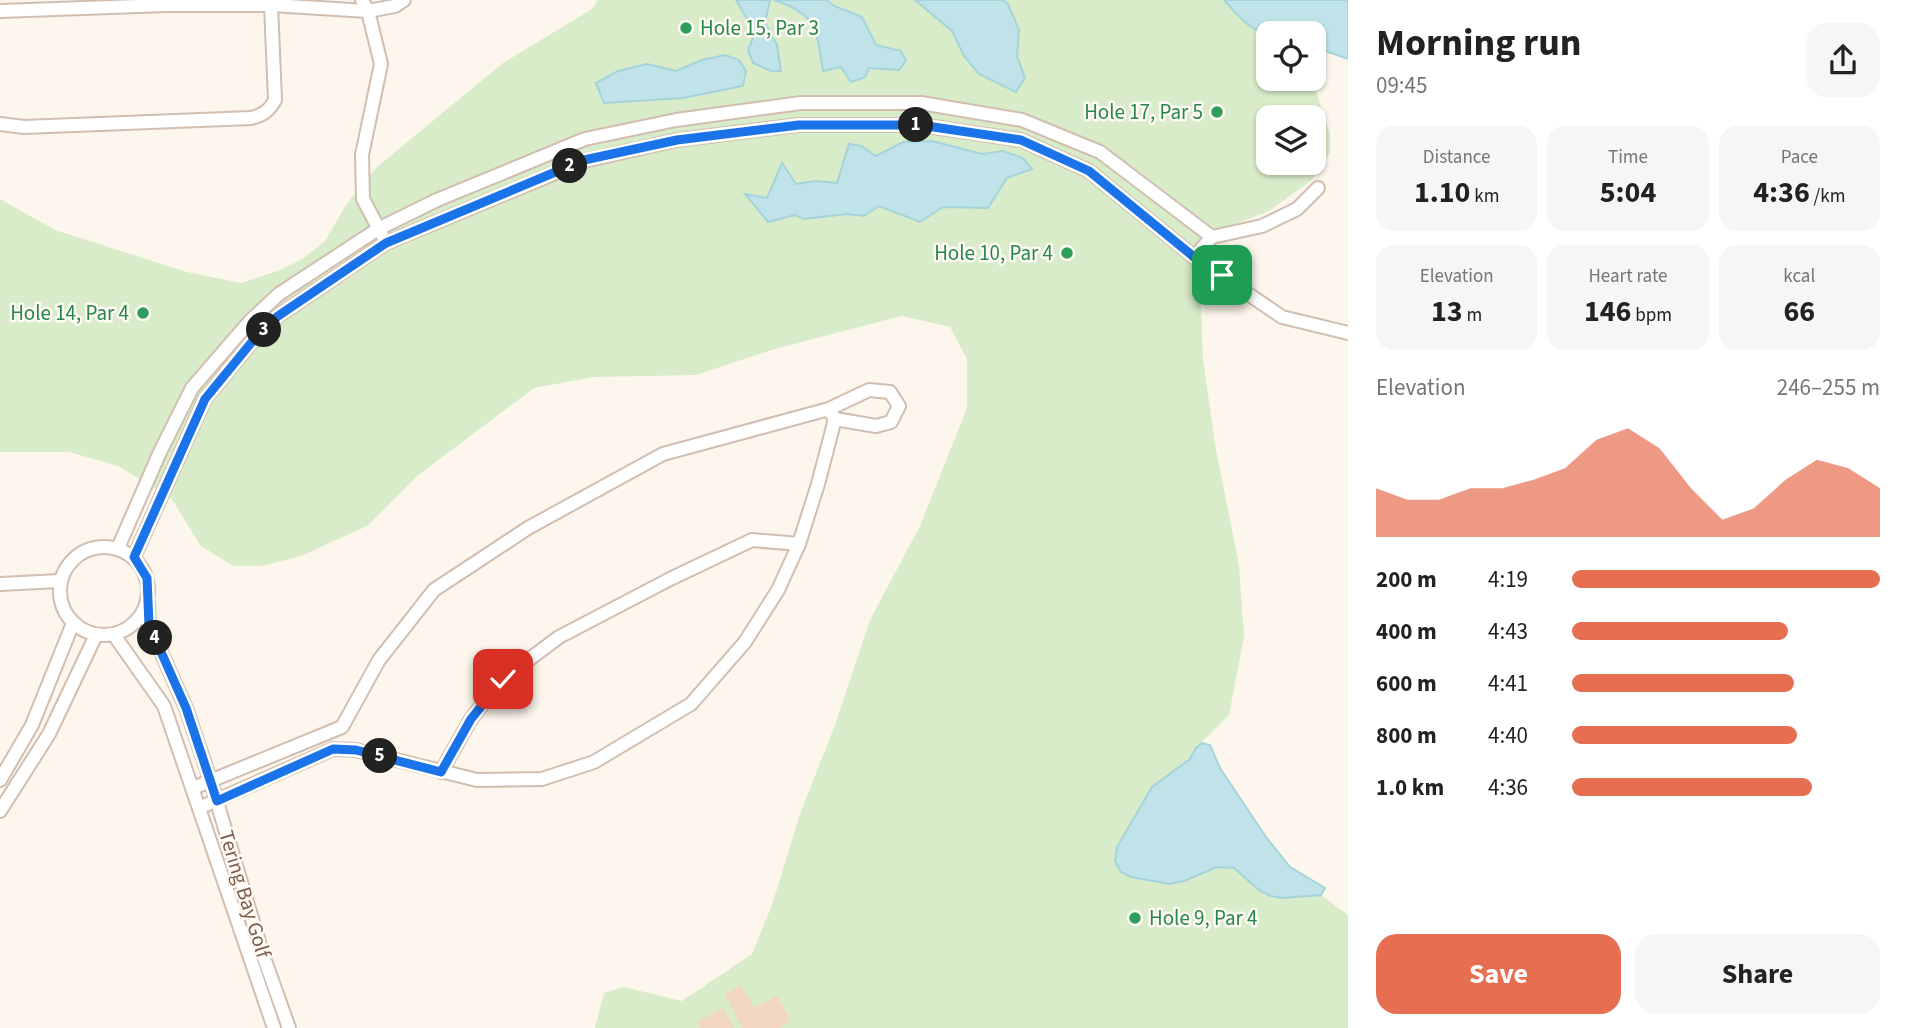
<!DOCTYPE html>
<meta charset="utf-8">
<style>
body{margin:0;font-family:"Source Sans 3",sans-serif;background:#f6f6f6;color:#222;height:100vh;display:flex;flex-direction:column;font-size:26px;white-space:nowrap}
*{box-sizing:border-box;margin:0}
p{font-size:23px;color:#767676}
.icon{flex:none;width:38px;height:38px;fill:none;stroke:currentColor;stroke-width:2;stroke-linecap:round;stroke-linejoin:round}
.map{position:relative;flex:1;overflow:hidden}
.sheet{display:flex;flex-direction:column;background:#fff;width:560px}
.sheet>*{flex:none}
.tools{position:absolute;left:1256px;top:21px;display:grid;gap:14px}
.tools a{display:grid;place-items:center;width:70px;height:70px;border-radius:14px;background:#fff;box-shadow:0 2px 5px #0004;font-size:35px}
.pin{position:absolute;display:grid;place-items:center;width:60px;height:60px;color:#fff;margin:-30px;border-radius:14px;box-shadow:0 4px 10px #0006}
.km{position:absolute;width:35px;height:35px;margin:-18px;border-radius:50%;background:#222;color:#fff;font-size:19px;line-height:35px;text-align:center}
.round{display:grid;place-items:center;flex:none;width:74px;height:74px;border-radius:21px;background:#f6f6f6}
.head{display:flex;align-items:center;justify-content:space-between;height:119px;padding:0 28px}
h1{font-size:38px;font-weight:700;line-height:52px}
.metrics{display:grid;grid-template-columns:repeat(3,1fr);gap:10px;height:119px;padding:7px 28px}
.metrics div{display:grid;align-content:center;border-radius:18px;background:#f6f6f6;text-align:center}
.metrics b{font-size:30px;font-weight:700}
.metrics small{font-size:19px;font-weight:400}
.metrics p{font-size:19px}
.chart{height:196px;padding:14px 28px}
.chart p{display:flex;justify-content:space-between}
.chart svg{width:100%;height:126px;margin-top:7px;fill:#e76f51;opacity:.7}
.button{display:flex;gap:14px;margin-top:auto;padding:14px 28px}
.button a{flex:1;height:80px;border-radius:21px;background:#e76f51;color:#fff;font-size:28px;font-weight:700;line-height:80px;text-align:center}
.button a+a{background:#f6f6f6;color:#222}
ul{padding:0 28px;list-style:none;font-size:23px}
li{display:grid;grid-template-columns:112px 84px 1fr;align-items:center;height:52px}
li i{height:18px;border-radius:9px;background:#e76f51}
main{display:flex;flex:1;min-height:0}
.map>svg:first-child{display:block}
</style>
<main>
<div class="map">
<svg width="1348" height="1028" viewBox="0 0 1348 1028">
<rect width="100%" height="100%" fill="#fdf6ec"/>
<path fill="#d8ecc9" fill-rule="evenodd" d="M 598,0 L 1224,0 C 1237,15 1249,29 1269,36 L 1269,79 L 1312,79 L 1330,134 L 1330,153 L 1312,180 L 1269,211 L 1233,225 L 1220,234 L 1203,276 L 1201,305 L 1203,359 L 1215,444 L 1239,565 L 1244,637 L 1229,715 L 1196,748 L 1190,759 L 1152,787 L 1117,847 L 1152,882 L 1169,884 L 1184,881 L 1217,867 L 1234,868 L 1260,891 L 1321,895 L 1348,915 L 1348,1028 L 595,1028 L 604,993 L 624,987 L 682,1001 L 752,954 L 772,905 L 800,814 L 835,725 L 870,620 L 920,526 L 967,408 L 967,359 L 950,327 L 902,316 L 778,348 L 696,375 L 594,377 L 534,388 L 417,476 L 367,526 L 301,556 L 262,566 L 233,566 L 200,545 L 171,498 L 118,466 L 69,452 L 0,452 L 0,199 L 55,230 L 187,272 L 241,283 L 280,270 L 304,258 L 325,241 L 346,205 L 377,167 L 503,63 L 592,9 ZM 1269,117 L 1314,117 L 1314,163 L 1269,163 Z"/>
<g fill="#bfe3e8" stroke="#a5d3da" stroke-width="2">
<polygon points="736,0 770,0 765,23 777,45 781,71 771,71 753,63 748,50 755,33"/>
<path d="M 774,0 L 827,0 L 832,5 L 862,17 L 876,45 L 901,51 L 906,61 L 899,70 L 869,68 L 865,77 L 851,82 L 841,67 L 823,71 C 816,30 819,15 774,0 Z"/>
<polygon points="915,0 1003,0 1008,4 1019,30 1017,56 1025,78 1016,92 979,74 964,56 952,31"/>
<path d="M 1224,0 L 1348,0 L 1348,59 L 1314,47 L 1314,33 L 1269,33 L 1269,36 C 1249,29 1237,15 1224,0 Z"/>
<polygon points="725,55 739,60 746,71 743,86 683,98 604,103 596,83 618,71 647,64 676,71 702,60"/>
<polygon points="932,141 982,154 1003,151 1023,158 1032,169 1007,178 988,208 943,207 920,222 879,206 864,216 847,214 804,219 795,215 768,222 745,194 767,198 782,163 796,184 816,181 837,183 849,144 861,146 876,156 903,142"/>
<polygon points="1202,743 1210,745 1220,768 1266,837 1290,867 1325,888 1321,895 1282,898 1271,896 1260,891 1234,868 1217,867 1184,881 1169,884 1131,877 1121,872 1115,861 1117,847 1152,787 1190,759 1196,748"/>
</g>
<g fill="#f3d5c3">
<polygon points="741,985 754,1008 777,996 791,1021 779,1028 742,1028 725,994"/>
<polygon points="723,1008 734,1028 700,1028 697,1022"/>
</g>
<g fill="none" stroke-linecap="round" stroke-linejoin="round">
<defs>
<g id="minor">
<polyline points="362,0 368,11 381,64 362,155 363,199 382,235"/>
<polyline points="0,11 167,5 271,5 368,11 395,6 404,0"/>
<path d="M 0,124 L 24,127 L 251,118 C 263,115 269,111 275,100 L 271,5 L 269,0"/>
<polyline points="1194,257 1212,237 1262,226 1297,209 1318,188"/>
<circle cx="104" cy="591" r="44"/>
<polyline points="118,548 160,452 192,388 250,321 279,294 378,229 437,200 585,139 676,120 801,103 921,103 1022,120 1100,152 1212,237"/>
<polyline points="134,557 205,399 251,343 278,316 386,243 584,161 677,140 799,125 920,125 1021,140 1089,171 1194,257 1282,317 1348,333"/>
<polyline points="0,584 60,581"/>
<polyline points="148,603 149,625 186,708 211,782 262,952 289,1028"/>
<polyline points="114,635 164,706 274,1028"/>
<polyline points="441,772 471,719 503,679 559,637 670,579 752,540 799,544"/>
<polyline points="0,780 32,725 73,623"/>
<polyline points="193,788 342,727 379,660 434,590 528,528 663,454 829,409 869,390 890,392 899,406 891,422 876,426 835,419"/>
<polyline points="199,808 333,749 356,750 477,780 542,779 594,762 691,704 745,642 778,590 799,544 818,484 835,419 831,413"/>
<polyline points="0,811 49,734 96,635"/>
</g>
</defs>
<use href="#minor" stroke="#d1beb0" stroke-width="16"/>
<use href="#minor" stroke="#fff" stroke-width="12"/>
</g>
<g fill="none" stroke-linecap="round" stroke-linejoin="round">
<defs>
<polyline id="route" points="503,679 471,719 441,772 356,750 333,749 217,801 186,708 149,625 147,578 134,557 205,399 251,343 278,316 386,243 584,160 677,140 799,125 920,125 1021,140 1089,171 1194,257 1222,275"/>
</defs>
<use href="#route" stroke="#fff" stroke-width="14"/>
<use href="#route" stroke="#1a73e8" stroke-width="9"/>
</g>
<g fill="#2e9e5b" stroke="#fffaf3" stroke-width="2.5">
<circle cx="686" cy="28" r="7"/>
<circle cx="1217" cy="112" r="7"/>
<circle cx="1067" cy="253" r="7"/>
<circle cx="143" cy="313" r="7"/>
<circle cx="1135" cy="918" r="7"/>
</g>
<g text-anchor="middle" stroke-width="5" stroke-linejoin="round" paint-order="stroke">
<g font-size="21" fill="#27864d" stroke="#fffaf3" text-anchor="end">
<text x="700" y="35" text-anchor="start">Hole 15, Par 3</text>
<text x="1203" y="119">Hole 17, Par 5</text>
<text x="1053" y="260">Hole 10, Par 4</text>
<text x="129" y="320">Hole 14, Par 4</text>
<text x="1149" y="925" text-anchor="start">Hole 9, Par 4</text>
</g>
<g font-size="21" fill="#7a5c4d" stroke="#fffaf3">
<text transform="translate(245 894) rotate(73)" y="7">Tering Bay Golf</text>
</g>
</g>
</svg>
<div class="tools">
<a><svg class="icon" aria-label="locate" viewBox="0 0 24 24"><circle cx="12" cy="12" r="6"/><path d="M12 2v4M12 18v4M2 12h4M18 12h4"/></svg></a>
<a><svg class="icon" aria-label="layers" viewBox="0 0 24 24"><path d="M12 4l9 5-9 5-9-5zM3 14l9 5 9-5"/></svg></a>
</div>
<div class="pin" style="left:1222px;top:275px;background:#1e9e55"><svg class="icon" aria-label="arrive" viewBox="0 0 24 24"><path d="M6 21V4h12l-3 4 3 4H6"/></svg></div>
<div class="pin" style="left:503px;top:679px;background:#d93025"><svg class="icon" aria-label="check" viewBox="0 0 24 24"><path d="M5 12l5 5 9-10"/></svg></div>
<b class="km" style="left:916px;top:125px">1</b>
<b class="km" style="left:570px;top:166px">2</b>
<b class="km" style="left:264px;top:330px">3</b>
<b class="km" style="left:155px;top:638px">4</b>
<b class="km" style="left:380px;top:756px">5</b>
</div>
<section class="sheet">
<div class="head"><div><h1>Morning run</h1><p>09:45</p></div><a class="round"><svg class="icon" aria-label="share" viewBox="0 0 24 24"><path d="M12 15V3M7 8l5-5 5 5M5 13v7h14v-7"/></svg></a></div>
<div class="metrics">
<div><p>Distance</p><b>1.10<small> km</small></b></div>
<div><p>Time</p><b>5:04</b></div>
<div><p>Pace</p><b>4:36<small> /km</small></b></div>
</div>
<div class="metrics">
<div><p>Elevation</p><b>13<small> m</small></b></div>
<div><p>Heart rate</p><b>146<small> bpm</small></b></div>
<div><p>kcal</p><b>66</b></div>
</div>
<div class="chart"><p><span>Elevation</span>246–255 m</p>
<svg viewBox="0 0 160 44" preserveAspectRatio="none"><path d="M0 44V27L10 31L20 31L30 27L40 27L50 24L60 20L70 10L80 6L90 13L100 27L110 38L120 34L130 24L140 17L150 20L160 27V44z"/></svg>
</div>
<ul>
<li><b>200 m</b>4:19<i style="width:100%"></i></li>
<li><b>400 m</b>4:43<i style="width:70%"></i></li>
<li><b>600 m</b>4:41<i style="width:72%"></i></li>
<li><b>800 m</b>4:40<i style="width:73%"></i></li>
<li><b>1.0 km</b>4:36<i style="width:78%"></i></li>
</ul>
<div class="button"><a>Save</a><a>Share</a></div>
</section>
</main>
